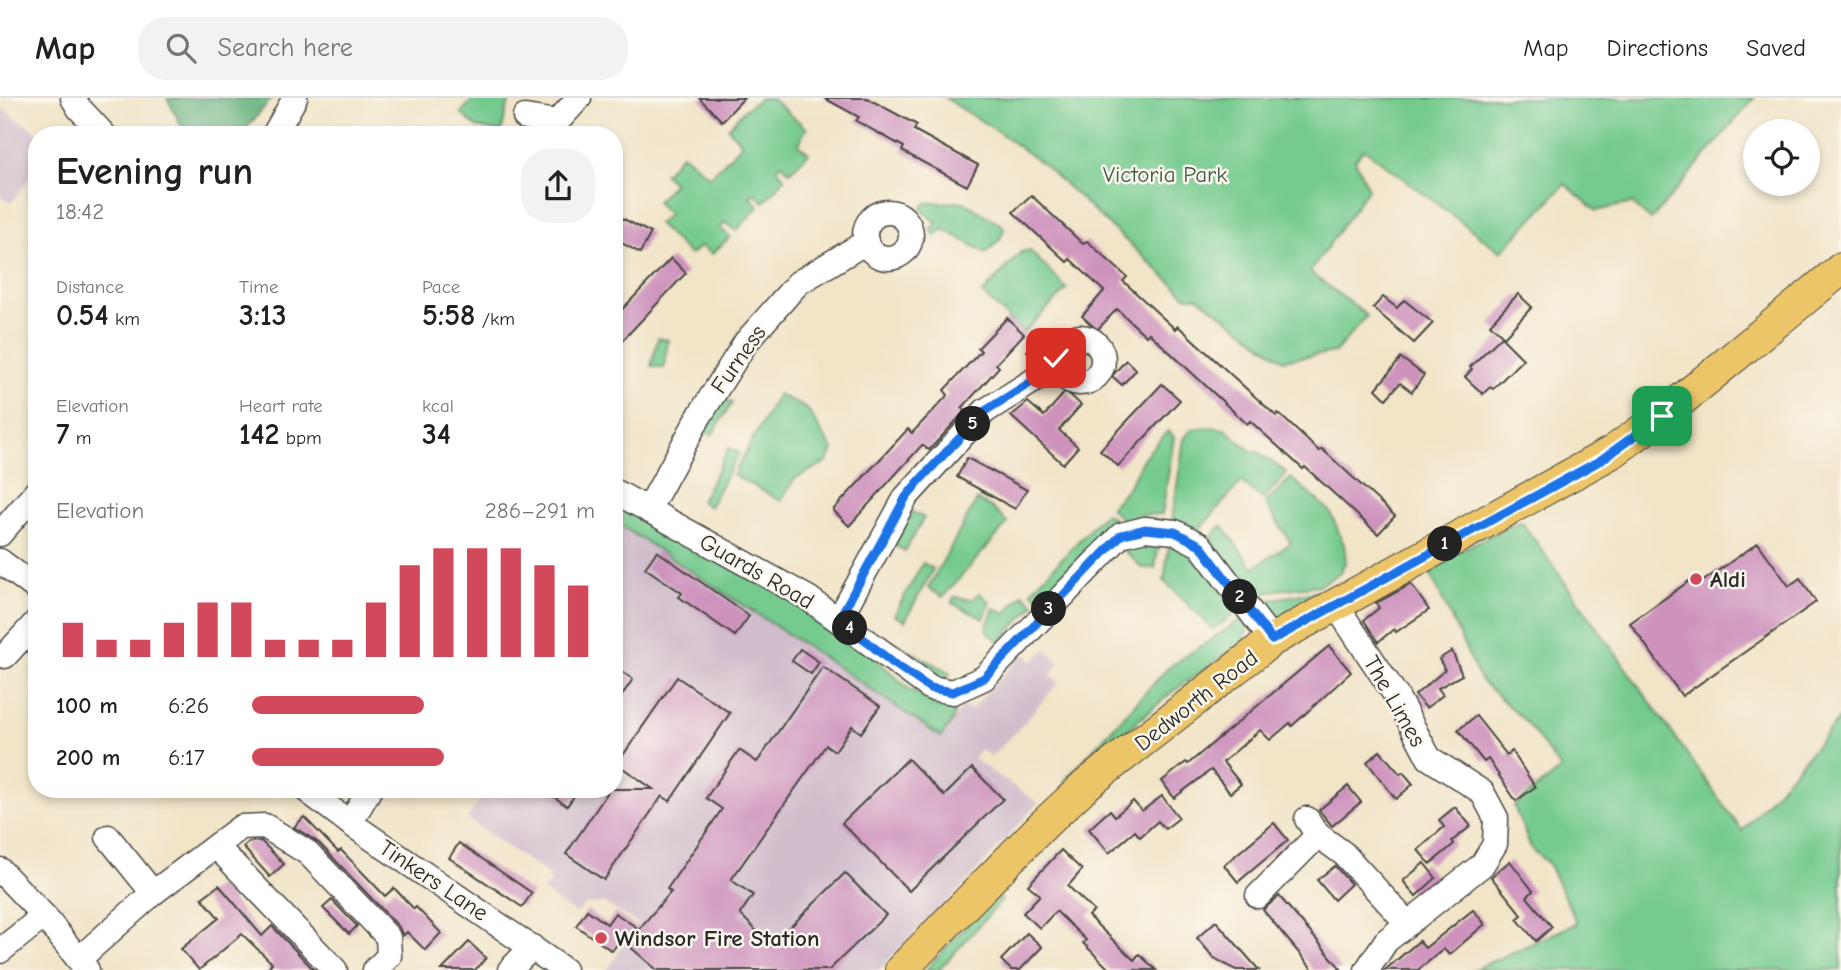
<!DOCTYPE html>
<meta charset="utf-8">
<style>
body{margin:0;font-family:"Comic Neue",sans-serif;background:#f2f2f2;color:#202124;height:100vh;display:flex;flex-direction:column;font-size:26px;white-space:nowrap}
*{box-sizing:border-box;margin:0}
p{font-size:23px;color:#757577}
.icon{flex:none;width:38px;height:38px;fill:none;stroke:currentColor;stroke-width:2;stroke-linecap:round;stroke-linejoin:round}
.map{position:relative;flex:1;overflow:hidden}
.details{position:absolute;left:28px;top:28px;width:595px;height:672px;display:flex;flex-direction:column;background:#fff;border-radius:28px;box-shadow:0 4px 10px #0003}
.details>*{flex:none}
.fabs{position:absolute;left:1743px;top:21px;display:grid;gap:14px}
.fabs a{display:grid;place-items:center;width:77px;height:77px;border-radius:50%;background:#fff;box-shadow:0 4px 10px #0003;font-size:35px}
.pin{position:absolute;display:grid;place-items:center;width:60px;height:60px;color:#fff;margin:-30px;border-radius:14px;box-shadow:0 4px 10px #0006}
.km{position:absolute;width:35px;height:35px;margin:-18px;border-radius:50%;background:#222;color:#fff;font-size:19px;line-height:35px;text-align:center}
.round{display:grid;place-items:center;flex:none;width:74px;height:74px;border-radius:28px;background:#f2f2f2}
.headline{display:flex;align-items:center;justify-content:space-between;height:119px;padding:0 28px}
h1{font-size:38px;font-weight:700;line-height:52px}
.stats{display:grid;grid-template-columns:repeat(3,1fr);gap:10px;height:119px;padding:7px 28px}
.stats div{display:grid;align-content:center}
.stats b{font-size:30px;font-weight:700}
.stats small{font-size:19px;font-weight:400}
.stats p{font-size:19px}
.chart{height:196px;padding:14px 28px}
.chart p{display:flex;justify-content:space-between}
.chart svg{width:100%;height:126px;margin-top:7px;stroke:#d1495b;stroke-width:6}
ul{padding:0 28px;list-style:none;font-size:23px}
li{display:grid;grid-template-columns:112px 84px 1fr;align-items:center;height:52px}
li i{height:18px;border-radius:9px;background:#d1495b}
header{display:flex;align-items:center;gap:42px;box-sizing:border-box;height:98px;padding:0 35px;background:#fff;border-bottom:2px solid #e0e0e0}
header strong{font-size:33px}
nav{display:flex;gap:38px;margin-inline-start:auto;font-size:24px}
.search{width:490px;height:63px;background:#f2f2f2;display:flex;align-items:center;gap:18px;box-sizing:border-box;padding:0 24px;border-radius:28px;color:#757577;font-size:26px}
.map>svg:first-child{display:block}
</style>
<header>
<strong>Map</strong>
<div class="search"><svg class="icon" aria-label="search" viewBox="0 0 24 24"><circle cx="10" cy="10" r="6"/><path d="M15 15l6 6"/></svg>Search here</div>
<nav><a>Map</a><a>Directions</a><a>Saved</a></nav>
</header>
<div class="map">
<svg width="1841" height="872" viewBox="0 0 1841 872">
<rect width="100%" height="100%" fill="#fbf7ec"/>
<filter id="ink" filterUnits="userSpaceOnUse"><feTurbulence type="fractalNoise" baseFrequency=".0143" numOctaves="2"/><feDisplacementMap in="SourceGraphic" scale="14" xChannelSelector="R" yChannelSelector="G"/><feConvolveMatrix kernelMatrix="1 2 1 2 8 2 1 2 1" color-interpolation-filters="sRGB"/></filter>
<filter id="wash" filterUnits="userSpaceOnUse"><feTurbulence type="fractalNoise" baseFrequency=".00686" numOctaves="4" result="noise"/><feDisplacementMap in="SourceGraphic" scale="28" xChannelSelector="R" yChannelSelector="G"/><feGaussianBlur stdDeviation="1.57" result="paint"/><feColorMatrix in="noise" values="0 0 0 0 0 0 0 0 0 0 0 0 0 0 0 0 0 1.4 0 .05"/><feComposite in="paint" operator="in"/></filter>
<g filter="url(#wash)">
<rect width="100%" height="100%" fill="#f1e4c7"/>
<g fill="#d1bdcc">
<polygon points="0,9 40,37 37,37 37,70 11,105 0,97"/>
<polygon points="614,423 823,559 941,639 962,610 972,611 1024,555 1033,564 1046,551 1060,565 1050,577 1059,584 1012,638 991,658 980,651 973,661 1038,705 968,783 878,872 607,872 638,826 604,805 585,807 576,816 543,793 551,782 546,775 467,721 487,691 614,691"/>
</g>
<g fill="#74ca8e" stroke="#507a5c" stroke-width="2">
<polygon points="474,0 510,0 501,34 476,29 461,15"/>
<polygon points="761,0 771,0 807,31 802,38 799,47 809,55 790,74 782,66 777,70 785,81 764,104 754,95 750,99 759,108 736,133 725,124 720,130 730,139 712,156 701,148 690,157 658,126 669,116 656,104 674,85 664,76 682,56 710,79 742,46 728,30 744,12"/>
<polygon points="945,0 1754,0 1651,122 1632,105 1596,113 1565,86 1501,154 1364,51 1355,62 1368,91 1310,174 1367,218 1335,254 1283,262 1198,199 1187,199 1044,67 1000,35"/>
<polygon points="964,104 1002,127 1004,131 1000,141 986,155 943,131 936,138 931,132 937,125 921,111 926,105"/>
<polygon points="1029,152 1067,191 1024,234 982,196 1021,154"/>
<polygon points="658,240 668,242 664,270 651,268"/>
<polygon points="778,296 807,311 833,352 827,364 794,381 781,403 733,377"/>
<polygon points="721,299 732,305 712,337 702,331"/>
<polygon points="1208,329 1225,331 1251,353 1256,353 1286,374 1283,380 1263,401 1241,384 1198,433 1172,422 1184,341 1192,331"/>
<polygon points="1168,333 1174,339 1162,416 1140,417 1124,423 1110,410 1129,388 1144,359"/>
<polygon points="729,350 739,355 709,409 701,403"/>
<polygon points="1291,380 1330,413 1344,447 1346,463 1339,476 1319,487 1270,493 1252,505 1212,447 1213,437 1222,427 1253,470 1291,445 1265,405"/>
<path d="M 614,399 L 842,530 L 910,592 L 951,605 C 959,619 949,627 941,639 L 823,559 L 614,423 Z"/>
<polygon points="977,402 991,409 1008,425 943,499 928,490"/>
<polygon points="912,414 924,420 905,453 894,447"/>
<polygon points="1105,415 1114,421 1088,451 1085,449 1083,451 1085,454 1051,490 1048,489 1046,491 1048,493 1040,501 1031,493"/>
<polygon points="1521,423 1742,733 1841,619 1841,872 1473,872 1577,825 1548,765 1532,752 1514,708 1561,671 1526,624 1480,582 1427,468"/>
<polygon points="1160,438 1155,470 1142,470 1120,448"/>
<polygon points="1170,440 1186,445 1237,514 1213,531 1164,483"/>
<polygon points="923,465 933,471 905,523 894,517"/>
<polygon points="1321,493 1318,499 1273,523 1256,512 1272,501"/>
<polygon points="979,495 990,504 984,521 952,505 954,499 972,502"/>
<polygon points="1023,496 1035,506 999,544 986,532 994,510 1005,516"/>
<polygon points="1242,521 1248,532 1243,544 1172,594 1106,650 1066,689 1065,682 1168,570"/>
<polygon points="892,543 950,575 945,585 888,550"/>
<polygon points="998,797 1002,802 939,872 926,872 975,818"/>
</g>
<polygon fill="#5fae79" stroke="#456c52" stroke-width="2" points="167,0 272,0 241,37 186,37"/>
<g id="blocks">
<g fill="#ce93bd">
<polygon points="699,0 744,0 722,23"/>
<polygon points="824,0 867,0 917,27 914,32 978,67 967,88 902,53 904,49 856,23 859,19"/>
<polygon points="1031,97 1083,146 1087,143 1127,179 1123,183 1175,231 1178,228 1276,318 1278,315 1319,353 1322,351 1395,418 1378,436 1305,369 1303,371 1250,323 1247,326 1149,235 1146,238 1117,211 1097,232 1082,218 1104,193 1070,161 1067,164 1013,114"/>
<polygon points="614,116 651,135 640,155 614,141"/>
<polygon points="671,160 686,175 621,244 614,237 614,220"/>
<polygon points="1518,196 1532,209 1504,239 1490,226"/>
<polygon points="1383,199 1397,210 1404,202 1433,225 1414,245 1373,210"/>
<polygon points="1007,220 1024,236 996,266 999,269 962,310 965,313 929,352 922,347 849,428 833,412 908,331 912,335 948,297 944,292 981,253 978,250"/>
<polygon points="1041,237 1051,247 1037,261 1027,253"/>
<polygon points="1501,239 1523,261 1493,291 1490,289 1483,296 1465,279 1472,271 1470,269"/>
<polygon points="1401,260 1424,277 1412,294 1400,285 1386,301 1376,291"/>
<polygon points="1126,262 1136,272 1122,287 1112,278"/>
<polygon points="1162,286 1180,302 1118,368 1100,352"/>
<polygon points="1066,293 1081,307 1059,332 1078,349 1063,366 1011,318 1028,304 1044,318"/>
<polygon points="967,360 1027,392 1015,411 957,379"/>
<polygon points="1758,445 1789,488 1800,480 1816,504 1682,598 1630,525 1695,479 1699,486"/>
<polygon points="657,453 749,518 735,538 679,499 682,495 645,470"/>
<polygon points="1411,486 1429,512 1396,534 1394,531 1378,544 1364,522 1379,510 1376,505"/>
<polygon points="1329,548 1351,574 1292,628 1290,625 1270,642 1260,632 1223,664 1241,686 1230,695 1211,672 1174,700 1162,683 1186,664 1188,666"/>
<polygon points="800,551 819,564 811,576 792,563"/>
<polygon points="1452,553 1462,577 1438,590 1443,597 1426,610 1415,597 1445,572 1439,561"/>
<polygon points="614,569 633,581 614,609"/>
<polygon points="823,569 880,608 861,635 852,628 835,653 826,647 731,782 753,797 740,816 771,848 845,775 886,817 829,872 657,872 621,841 612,853 576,828 587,812 607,826 615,815 639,831 671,794 667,791 722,711 706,700 739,652 757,664"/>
<polygon points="677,579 730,615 670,703 662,698 604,782 566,756 610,691 653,691 617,666"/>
<polygon points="1476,618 1507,657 1512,653 1535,689 1516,703 1488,661 1484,664 1458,632"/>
<polygon points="1380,653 1400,676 1403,674 1413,686 1396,701 1367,664"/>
<polygon points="908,661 944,698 972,670 1003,701 909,793 842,725"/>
<polygon points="1348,688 1361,704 1332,728 1319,712"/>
<polygon points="543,691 579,691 567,708"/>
<polygon points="1162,698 1179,720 1165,731 1158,723 1140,739 1135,733 1109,755 1089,731 1110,712 1115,718 1133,703 1142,713"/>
<polygon points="1455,709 1471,728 1452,743 1454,746 1430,766 1418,752 1444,729 1439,722"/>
<polygon points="304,719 338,754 341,752 385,798 394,790 414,811 416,809 441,835 425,852 407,834 403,838 399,829 319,745 294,729"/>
<polygon points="1274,725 1288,742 1238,784 1224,767"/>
<polygon points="261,743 284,766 270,779 243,749 249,744"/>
<polygon points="459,745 532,795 522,809 449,760"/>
<polygon points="1061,752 1082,772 1068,788 1094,813 1088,818 1134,862 1139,856 1156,872 1110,872 1083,845 1086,842 1056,813 1040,830 1023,815 1040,797 1028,787"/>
<polygon points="1510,763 1533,793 1527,799 1552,829 1536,843 1517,821 1522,817 1491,779"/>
<polygon points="1424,765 1436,780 1416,798 1403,783"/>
<polygon points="1335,768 1351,786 1334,802 1317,782"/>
<polygon points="219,787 262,838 272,828 314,872 266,872 272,865 242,836 199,872 181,851 219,820 202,800"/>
<polygon points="1279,798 1309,833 1342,872 1313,872 1294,849 1263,812"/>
<polygon points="332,802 357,828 349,836 323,810"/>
<polygon points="1473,812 1485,826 1449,857 1444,851 1418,872 1385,872 1419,843 1425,850"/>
<polygon points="1216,823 1259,872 1236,872 1214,860 1197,840"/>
<polygon points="1027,835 1042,849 1020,872 1011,872 1001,862"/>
<polygon points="469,844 486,860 475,872 442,872"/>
</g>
</g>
</g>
<g filter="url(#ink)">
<use href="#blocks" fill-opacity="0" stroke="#494742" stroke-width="2"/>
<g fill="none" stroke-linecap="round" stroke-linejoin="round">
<defs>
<g id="minor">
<polyline points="73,0 79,10 104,37"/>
<polyline points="525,19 557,24 579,0"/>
<polyline points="274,37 295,0"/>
<circle cx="888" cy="137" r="23"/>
<circle cx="1080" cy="262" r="23"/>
<polyline points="614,393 808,500 931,590 953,594 984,580 1121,437 1145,431 1175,434 1200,447 1272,542"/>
<polyline points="648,412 700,317 746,244 798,185 866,144"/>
<polyline points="0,436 37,393"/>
<polyline points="0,463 37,491"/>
<polyline points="1335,506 1397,599 1429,660 1482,694 1496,720 1495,746 1482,767 1386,843 1367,872"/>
<polyline points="839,521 906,399 985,313 1057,268"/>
<polyline points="5,558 37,523"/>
<polyline points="305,691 350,725 564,872"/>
<polyline points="1307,721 1318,737 1344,756 1408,826"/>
<polyline points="350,725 370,691"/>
<polyline points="108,739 153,795"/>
<polyline points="216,748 335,872"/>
<polyline points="0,772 44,818 87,872"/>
<polyline points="1258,798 1318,737"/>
<polyline points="0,853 44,818"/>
<polyline points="79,861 153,795 241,729 265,728 308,755 388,839 389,858 375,872"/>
<polyline points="510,872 532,849"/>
</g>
<polyline id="major" points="901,872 1044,726 1086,687 1272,542 1614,353 1662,318 1841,171"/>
</defs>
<use href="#minor" stroke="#494742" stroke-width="27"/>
<use href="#major" stroke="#494742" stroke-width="34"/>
<use href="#minor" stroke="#fff" stroke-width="24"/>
<use href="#major" stroke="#edc569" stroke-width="32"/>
</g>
</g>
<g fill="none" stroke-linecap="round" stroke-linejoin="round" filter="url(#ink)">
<defs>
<polyline id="route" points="1056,260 1057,268 985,313 920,382 906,399 839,521 893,565 930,590 953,594 984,580 1121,437 1145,431 1175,434 1200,447 1272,542 1601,362 1662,318"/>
</defs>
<use href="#route" stroke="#fff" stroke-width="14"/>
<use href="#route" stroke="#1a73e8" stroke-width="9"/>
</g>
<g fill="#d1495b" stroke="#fbf7ec" stroke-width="2.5">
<circle cx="1696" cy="481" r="7"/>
<circle cx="601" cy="840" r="7"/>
</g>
<g text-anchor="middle" stroke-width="5" stroke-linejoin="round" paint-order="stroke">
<g font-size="23" fill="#415b49" stroke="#fbf7ec">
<text x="1165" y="84">Victoria Park</text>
</g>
<g font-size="23" fill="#2b2b2b" stroke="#fbf7ec">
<text transform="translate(738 261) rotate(-55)" y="8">Furness</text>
<text transform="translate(757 473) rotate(30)" y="8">Guards Road</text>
<text transform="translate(1196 602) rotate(-38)" y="8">Dedworth Road</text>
<text transform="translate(1395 603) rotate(60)" y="8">The Limes</text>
<text transform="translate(434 782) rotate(34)" y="8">Tinkers Lane</text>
</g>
<g font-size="23" font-weight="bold" fill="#2b2b2b" stroke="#fbf7ec" text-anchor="start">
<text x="1710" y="489">Aldi</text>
<text x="615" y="848">Windsor Fire Station</text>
</g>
</g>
</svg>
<div class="fabs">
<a><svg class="icon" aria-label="locate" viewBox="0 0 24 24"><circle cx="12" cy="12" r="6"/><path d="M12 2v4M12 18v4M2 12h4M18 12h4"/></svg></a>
</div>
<div class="pin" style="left:1662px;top:318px;background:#1e9e55"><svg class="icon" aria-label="arrive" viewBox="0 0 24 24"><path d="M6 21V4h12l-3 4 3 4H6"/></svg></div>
<div class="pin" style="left:1056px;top:260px;background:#d93025"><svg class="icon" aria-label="check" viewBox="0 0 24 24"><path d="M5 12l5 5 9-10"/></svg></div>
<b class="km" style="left:1445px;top:446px">1</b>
<b class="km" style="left:1240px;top:499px">2</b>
<b class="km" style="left:1049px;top:511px">3</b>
<b class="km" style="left:850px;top:530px">4</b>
<b class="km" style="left:973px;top:326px">5</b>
<section class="details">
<div class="headline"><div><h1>Evening run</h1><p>18:42</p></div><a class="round"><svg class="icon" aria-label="share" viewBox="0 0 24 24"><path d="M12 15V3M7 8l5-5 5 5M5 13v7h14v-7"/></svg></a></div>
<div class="stats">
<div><p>Distance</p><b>0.54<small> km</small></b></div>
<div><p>Time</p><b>3:13</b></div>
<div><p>Pace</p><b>5:58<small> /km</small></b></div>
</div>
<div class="stats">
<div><p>Elevation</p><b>7<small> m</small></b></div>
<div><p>Heart rate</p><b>142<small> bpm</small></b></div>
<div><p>kcal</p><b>34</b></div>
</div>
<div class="chart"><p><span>Elevation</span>286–291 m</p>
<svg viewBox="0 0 160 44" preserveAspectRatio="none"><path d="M5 44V32M15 44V38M25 44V38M35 44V32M45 44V25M55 44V25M65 44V38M75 44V38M85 44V38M95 44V25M105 44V12M115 44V6M125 44V6M135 44V6M145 44V12M155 44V19"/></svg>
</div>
<ul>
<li><b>100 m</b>6:26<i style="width:50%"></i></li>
<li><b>200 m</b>6:17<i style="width:56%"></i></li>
</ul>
</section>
</div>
